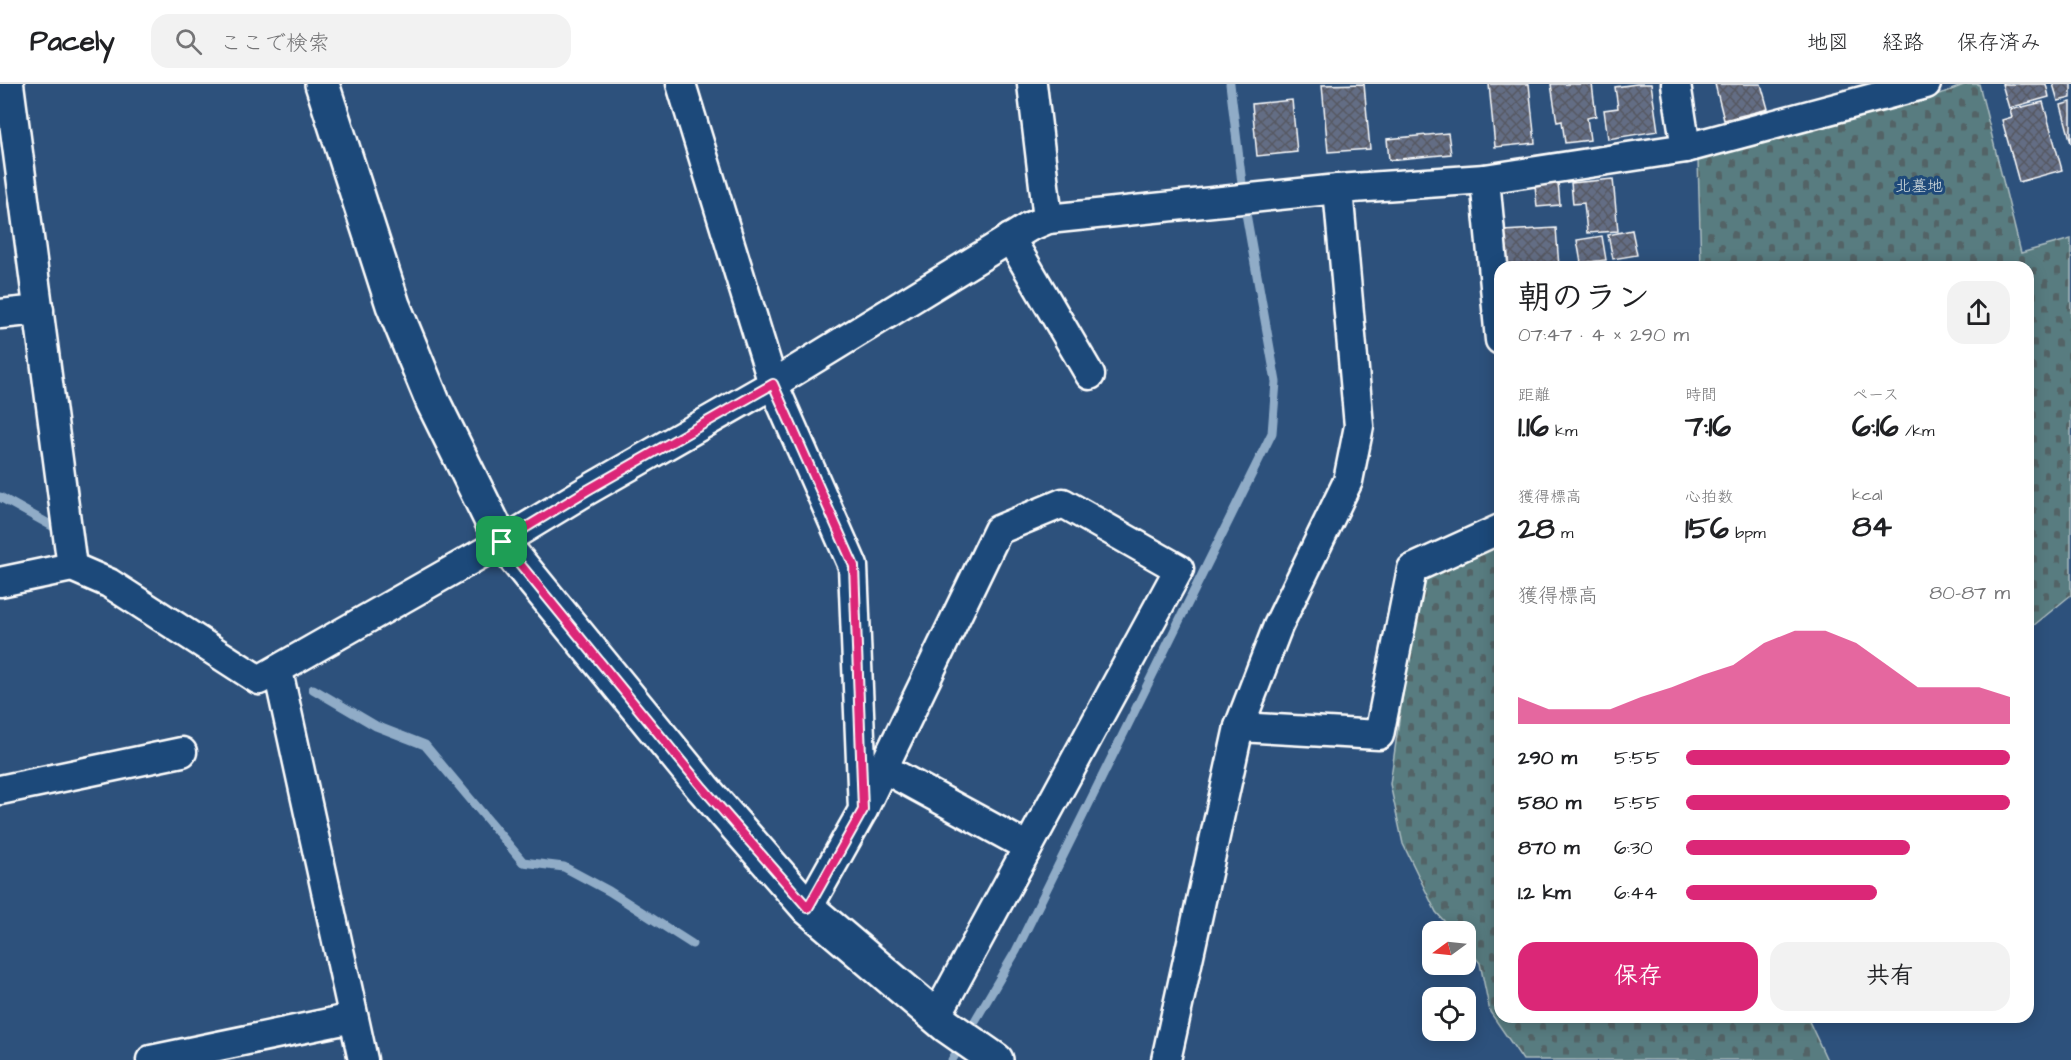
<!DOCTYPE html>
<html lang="ja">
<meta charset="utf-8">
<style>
body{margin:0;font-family:"Architects Daughter","Klee One",sans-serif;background:#f2f2f2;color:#202124;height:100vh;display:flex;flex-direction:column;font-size:22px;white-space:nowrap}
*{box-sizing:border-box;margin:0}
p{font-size:20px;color:#757577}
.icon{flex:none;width:33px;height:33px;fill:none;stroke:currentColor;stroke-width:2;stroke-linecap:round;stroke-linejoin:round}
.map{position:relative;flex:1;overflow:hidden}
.side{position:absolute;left:1494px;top:177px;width:540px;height:762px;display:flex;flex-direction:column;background:#fff;border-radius:18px;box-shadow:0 3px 15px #0003}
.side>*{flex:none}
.needle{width:39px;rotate:255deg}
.controls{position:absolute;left:1422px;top:837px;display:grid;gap:12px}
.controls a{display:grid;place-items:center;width:54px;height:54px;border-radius:12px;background:#fff;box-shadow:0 3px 15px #0003;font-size:30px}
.pin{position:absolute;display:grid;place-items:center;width:51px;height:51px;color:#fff;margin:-26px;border-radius:12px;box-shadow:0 3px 9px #0006}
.round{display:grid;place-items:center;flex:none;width:63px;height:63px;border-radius:18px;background:#f2f2f2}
.head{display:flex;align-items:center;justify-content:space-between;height:102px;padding:0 24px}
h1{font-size:33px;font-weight:700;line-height:45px}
.figures{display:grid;grid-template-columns:repeat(3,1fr);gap:9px;height:102px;padding:6px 24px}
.figures div{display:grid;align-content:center}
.figures b{font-size:30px;font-weight:700}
.figures small{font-size:16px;font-weight:400}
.figures p{font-size:16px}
.chart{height:168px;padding:12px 24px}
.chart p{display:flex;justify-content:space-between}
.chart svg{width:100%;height:108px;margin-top:6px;fill:#db2777;opacity:.7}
.primary-button{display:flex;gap:12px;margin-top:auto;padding:12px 24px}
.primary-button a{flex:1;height:69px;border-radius:18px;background:#db2777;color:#fff;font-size:24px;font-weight:700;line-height:69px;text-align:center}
.primary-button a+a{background:#f2f2f2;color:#202124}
ul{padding:0 24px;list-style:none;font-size:20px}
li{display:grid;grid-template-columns:96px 72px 1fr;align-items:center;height:45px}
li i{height:15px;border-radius:8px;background:#db2777}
header{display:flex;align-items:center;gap:36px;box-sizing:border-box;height:84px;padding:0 30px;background:#fff;border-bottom:2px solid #e0e0e0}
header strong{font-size:28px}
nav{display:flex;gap:33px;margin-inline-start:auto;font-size:21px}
.search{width:420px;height:54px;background:#f2f2f2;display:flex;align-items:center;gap:15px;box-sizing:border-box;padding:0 21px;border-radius:18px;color:#757577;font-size:22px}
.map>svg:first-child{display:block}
</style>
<header>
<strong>Pacely</strong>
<div class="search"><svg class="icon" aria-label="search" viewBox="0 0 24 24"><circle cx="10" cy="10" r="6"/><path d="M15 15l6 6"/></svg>ここで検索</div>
<nav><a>地図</a><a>経路</a><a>保存済み</a></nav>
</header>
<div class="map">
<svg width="2071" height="976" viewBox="0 0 2071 976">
<defs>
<pattern id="cemetery-stones" width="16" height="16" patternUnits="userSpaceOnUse" patternTransform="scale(1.5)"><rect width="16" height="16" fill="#587b80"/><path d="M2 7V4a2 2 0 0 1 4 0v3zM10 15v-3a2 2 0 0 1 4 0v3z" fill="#526466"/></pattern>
<pattern id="building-cross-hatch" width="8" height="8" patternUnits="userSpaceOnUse" patternTransform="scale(1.5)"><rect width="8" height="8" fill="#646d84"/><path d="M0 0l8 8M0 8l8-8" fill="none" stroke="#565962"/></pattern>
</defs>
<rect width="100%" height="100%" fill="#2d517c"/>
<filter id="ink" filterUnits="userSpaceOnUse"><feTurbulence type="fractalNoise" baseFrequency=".0167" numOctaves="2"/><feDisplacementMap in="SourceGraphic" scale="12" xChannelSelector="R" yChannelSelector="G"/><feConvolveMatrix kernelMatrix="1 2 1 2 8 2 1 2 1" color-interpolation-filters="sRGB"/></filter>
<g filter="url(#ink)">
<g fill="url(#cemetery-stones)" stroke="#acbdc0" stroke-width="1.5">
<polygon points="1966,0 1979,0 2021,169 2071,155 2071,511 2028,546 2028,183 1701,183 1698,75 1946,8"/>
<polygon points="1500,457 1500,933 1807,933 1827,976 1523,976 1490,928 1480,879 1466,862 1466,848 1453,847 1436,828 1403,760 1390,700 1413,538 1427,493"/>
</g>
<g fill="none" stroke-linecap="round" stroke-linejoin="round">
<g stroke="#90acc7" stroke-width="9">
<polyline points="0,413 54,443"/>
<polyline points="313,605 376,642 425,661 523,778 564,783 609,807 692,860"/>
<polyline points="952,976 1016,867 1272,349 1276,298 1245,124 1230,0"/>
</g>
</g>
<g fill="url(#building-cross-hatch)" stroke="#fff" stroke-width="1.5">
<polygon points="1364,0 1370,65 1328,68 1322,1"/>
<polygon points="1489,0 1529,0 1535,59 1495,63"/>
<polygon points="1551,0 1592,0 1596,32 1587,34 1590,56 1565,59 1562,37 1557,38"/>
<polygon points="1637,0 1651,0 1658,47 1608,55 1604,26 1618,24 1615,3"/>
<polygon points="1715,0 1761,0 1768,25 1724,36"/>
<polygon points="2002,0 2046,0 2049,13 2009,24"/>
<polygon points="2053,0 2071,0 2071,14 2058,17"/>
<polygon points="1292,16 1297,68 1257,72 1252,20"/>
<polygon points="2043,18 2062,86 2019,98 2002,36 2012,33 2010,26"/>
<polygon points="2071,18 2071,59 2061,21"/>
<polygon points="1448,49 1451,70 1389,76 1387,55"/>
<polygon points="1613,95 1618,147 1587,149 1584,119 1573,120 1571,99"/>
<polygon points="1558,98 1560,121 1537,123 1535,101"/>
<polygon points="1556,144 1559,183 1506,183 1503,147"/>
<polygon points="1632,146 1637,171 1613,175 1608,151"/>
<polygon points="1602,152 1606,176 1581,179 1577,156"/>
</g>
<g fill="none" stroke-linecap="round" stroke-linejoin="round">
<defs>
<g id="minor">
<polyline points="9,0 72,483"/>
<polyline points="681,0 773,300 853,482 863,726 808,824"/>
<polyline points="1032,0 1048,135"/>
<polyline points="1676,0 1686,64"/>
<polyline points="1485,95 1500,256"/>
<polyline points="1010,154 1090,291"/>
<polyline points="0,230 39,226"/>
<polyline points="0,498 72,483 109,499 259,596 502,458 586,407 773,300 1029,143 1048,135 1338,105 1485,95 1686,64 1926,0"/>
<polyline points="278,587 363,976"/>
<polyline points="1239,643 1379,651 1412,485 1500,445"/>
<polyline points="883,684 1028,763"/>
<polyline points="0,706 182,668"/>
<polyline points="863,726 998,446 1063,419 1179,485 936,933"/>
<polyline points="151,976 353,934"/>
<polyline points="1166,976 1239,643 1278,542 1348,397 1359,342 1338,105"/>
</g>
<polyline id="tertiary" points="322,0 393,221 433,318 502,458 703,704 808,824 947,942 996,976"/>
</defs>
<use href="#minor" stroke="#fff" stroke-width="33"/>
<use href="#tertiary" stroke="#fff" stroke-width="38"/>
<use href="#minor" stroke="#1f4a7a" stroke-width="28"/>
<use href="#tertiary" stroke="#1f4a7a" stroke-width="33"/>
</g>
</g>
<g fill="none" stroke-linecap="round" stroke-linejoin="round" filter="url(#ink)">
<defs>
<polygon id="route" points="773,300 854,482 863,726 808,824 703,704 502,458 586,407"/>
</defs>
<use href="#route" stroke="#fff" stroke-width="12"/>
<use href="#route" stroke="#db2777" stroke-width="8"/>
</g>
<g text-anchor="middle" stroke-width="6" stroke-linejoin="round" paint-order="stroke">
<g font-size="16" fill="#d5dedf" stroke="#1f4a7a">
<text x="1919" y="107">北墓地</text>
</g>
</g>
</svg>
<div class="controls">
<a><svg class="needle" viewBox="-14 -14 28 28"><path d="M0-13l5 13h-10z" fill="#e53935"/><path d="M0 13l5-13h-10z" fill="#757577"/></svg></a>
<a><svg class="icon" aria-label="locate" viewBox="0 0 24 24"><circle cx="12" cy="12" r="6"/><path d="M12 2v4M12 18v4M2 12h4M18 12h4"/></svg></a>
</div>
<div class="pin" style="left:502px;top:458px;background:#1e9e55"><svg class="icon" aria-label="arrive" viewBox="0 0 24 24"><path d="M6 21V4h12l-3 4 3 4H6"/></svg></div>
<section class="side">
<div class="head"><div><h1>朝のラン</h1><p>07:47 · 4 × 290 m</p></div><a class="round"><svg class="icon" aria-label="share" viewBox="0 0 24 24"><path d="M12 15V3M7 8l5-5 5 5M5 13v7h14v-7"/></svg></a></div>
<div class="figures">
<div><p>距離</p><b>1.16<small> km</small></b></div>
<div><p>時間</p><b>7:16</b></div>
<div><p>ペース</p><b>6:16<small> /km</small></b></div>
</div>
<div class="figures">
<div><p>獲得標高</p><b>28<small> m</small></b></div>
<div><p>心拍数</p><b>156<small> bpm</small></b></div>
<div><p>kcal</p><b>84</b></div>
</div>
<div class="chart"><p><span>獲得標高</span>80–87 m</p>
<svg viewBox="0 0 160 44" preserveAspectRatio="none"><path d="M0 44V33L10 38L20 38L30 38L40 33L50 29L60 24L70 20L80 11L90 6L100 6L110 11L120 20L130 29L140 29L150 29L160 33V44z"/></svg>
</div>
<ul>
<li><b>290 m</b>5:55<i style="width:100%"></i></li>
<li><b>580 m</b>5:55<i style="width:100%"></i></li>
<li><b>870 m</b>6:30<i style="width:69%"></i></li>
<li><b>1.2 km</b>6:44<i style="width:59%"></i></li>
</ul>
<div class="primary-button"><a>保存</a><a>共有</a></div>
</section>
</div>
